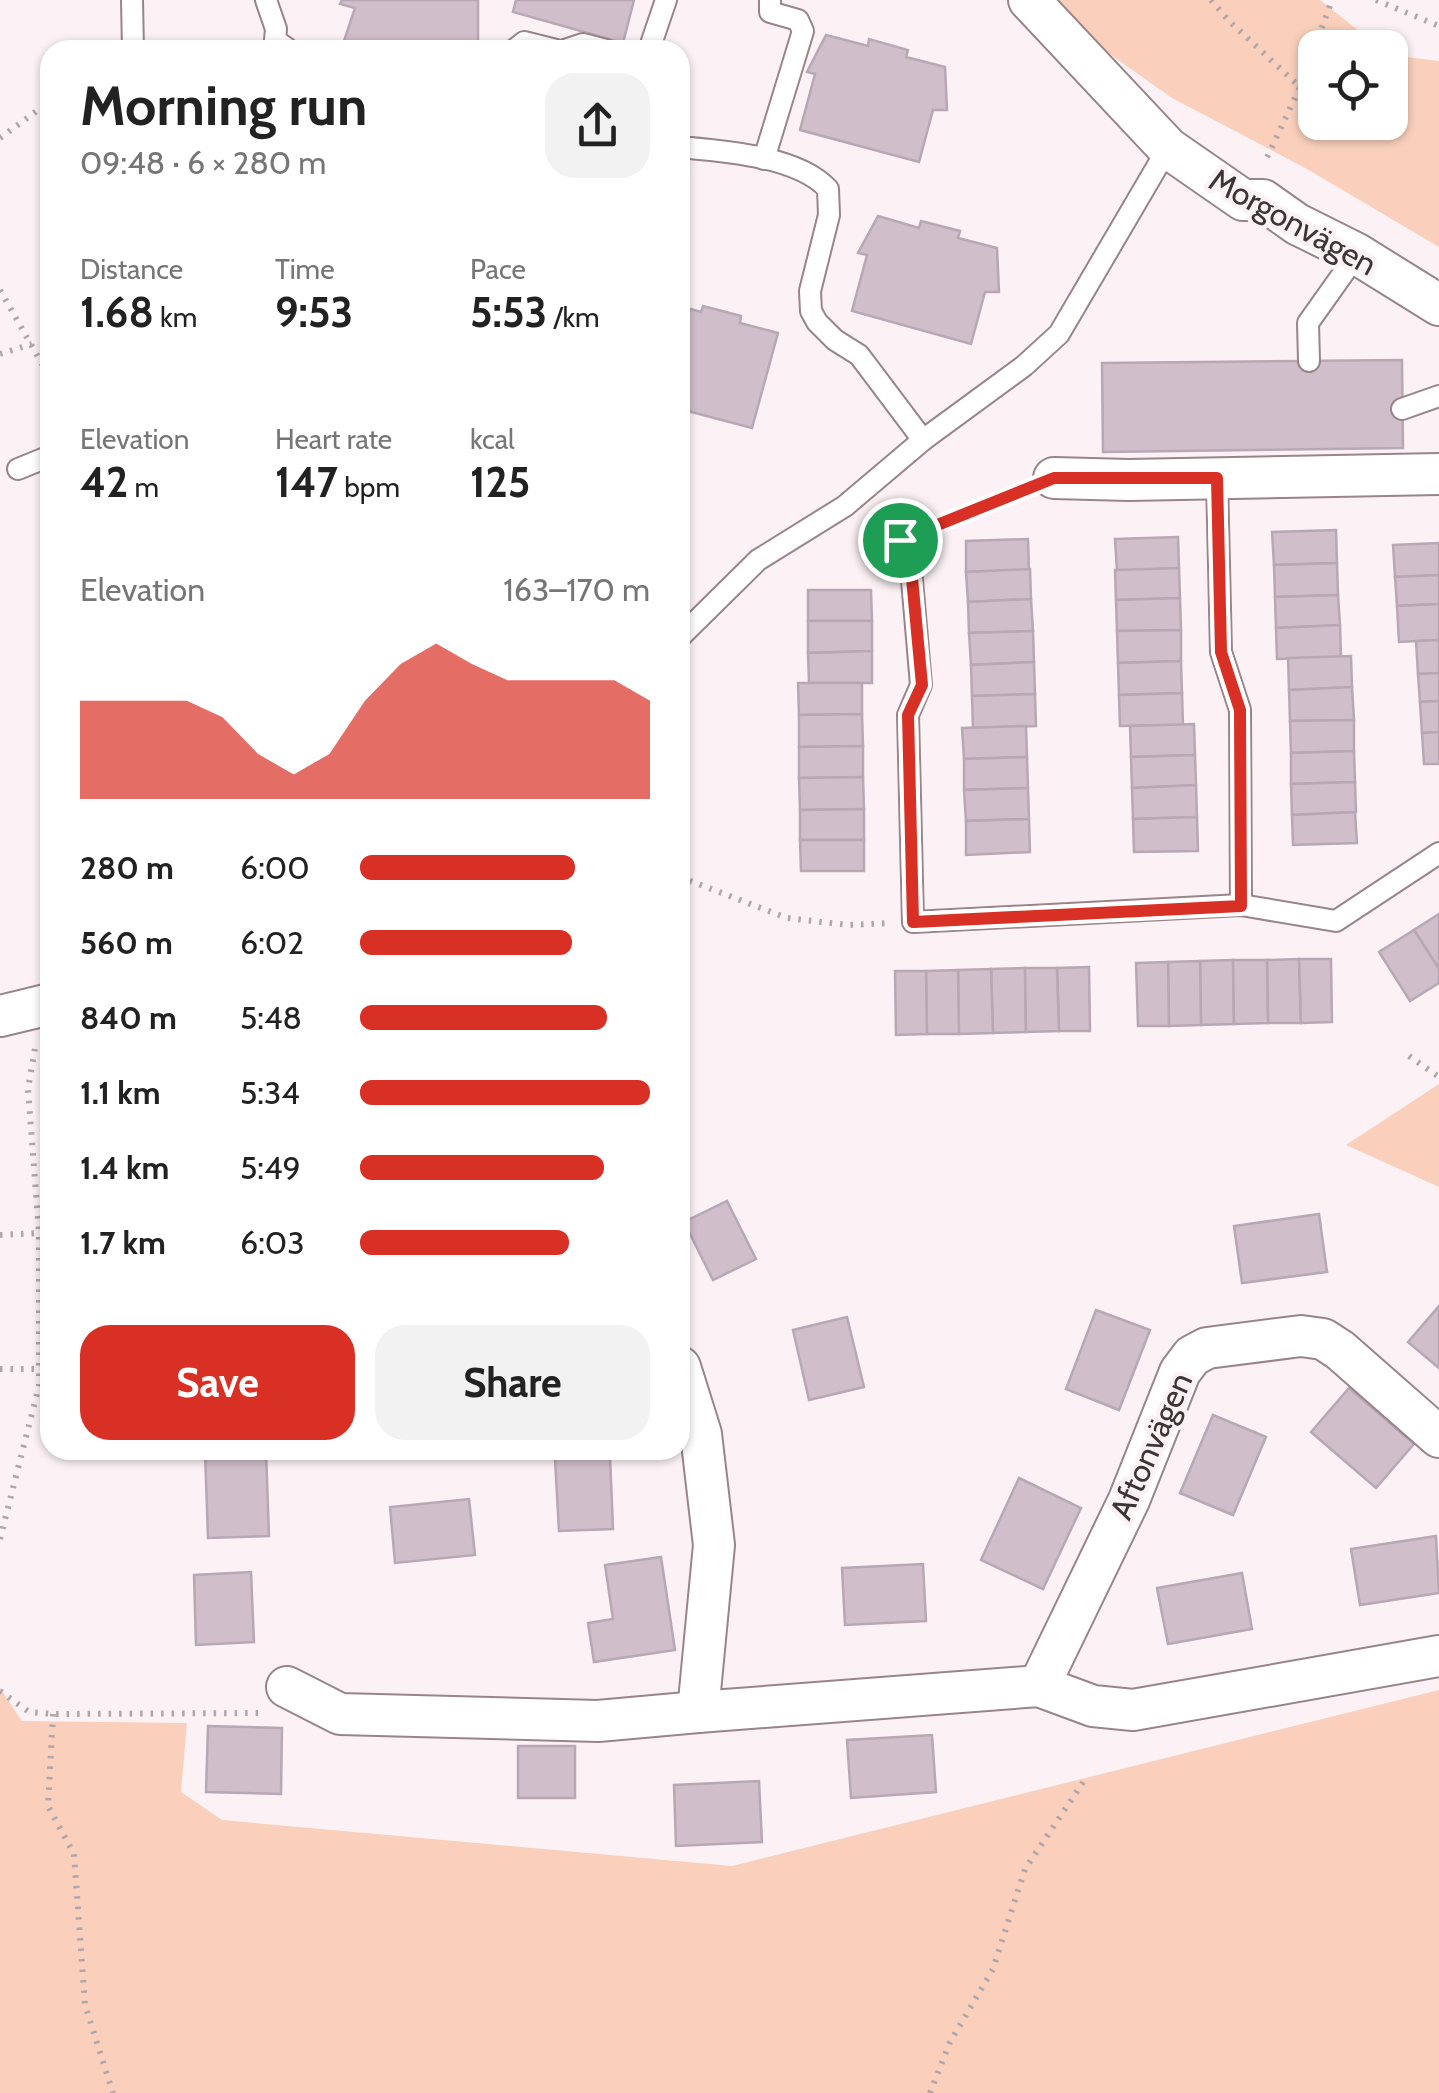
<!DOCTYPE html>
<meta charset="utf-8">
<style>
body{margin:0;font-family:Cabin,sans-serif;background:#f2f2f2;color:#222;height:100vh;display:flex;flex-direction:column;font-size:38px;white-space:nowrap}
*{box-sizing:border-box;margin:0}
p{font-size:32px;color:#767676}
.icon{flex:none;width:55px;height:55px;fill:none;stroke:currentColor;stroke-width:2;stroke-linecap:round;stroke-linejoin:round}
.map{position:relative;flex:1;overflow:hidden}
.drawer{position:absolute;left:40px;top:40px;width:650px;height:1420px;display:flex;flex-direction:column;background:#fff;border-radius:30px;box-shadow:0 2px 8px #0004}
.drawer>*{flex:none}
.fabs{position:absolute;left:1298px;top:30px;display:grid;gap:20px}
.fabs a{display:grid;place-items:center;width:110px;height:110px;border-radius:20px;background:#fff;box-shadow:0 2px 8px #0004;font-size:50px}
.pin{position:absolute;display:grid;place-items:center;width:85px;height:85px;color:#fff;margin:-42px;border:5px solid #fff;border-radius:50%;box-shadow:0 2px 10px #0007}
.round{display:grid;place-items:center;flex:none;width:105px;height:105px;border-radius:30px;background:#f2f2f2}
.summary{display:flex;align-items:center;justify-content:space-between;height:170px;padding:0 40px}
h1{font-size:55px;font-weight:800;line-height:75px}
.figures{display:grid;grid-template-columns:repeat(3,1fr);gap:15px;height:170px;padding:10px 40px}
.figures div{display:grid;align-content:center}
.figures b{font-size:42px;font-weight:800}
.figures small{font-size:28px;font-weight:400}
.figures p{font-size:28px}
.chart{height:280px;padding:20px 40px}
.chart p{display:flex;justify-content:space-between}
.chart svg{width:100%;height:180px;margin-top:10px;fill:#d93025;opacity:.7}
.action{display:flex;gap:20px;margin-top:auto;padding:20px 40px}
.action a{flex:1;height:115px;border-radius:30px;background:#d93025;color:#fff;font-size:40px;font-weight:800;line-height:115px;text-align:center}
.action a+a{background:#f2f2f2;color:#222}
ul{padding:0 40px;list-style:none;font-size:32px}
li{display:grid;grid-template-columns:160px 120px 1fr;align-items:center;height:75px}
li i{height:25px;border-radius:12px;background:#d93025}
.map>svg:first-child{display:block}
</style>
<div class="map">
<svg width="1439" height="2093" viewBox="0 0 1439 2093">
<rect width="100%" height="100%" fill="#fcf2f5"/>
<g fill="#fad0bc">
<polygon points="1054,0 1320,0 1379,47 1315,48 1315,122 1390,122 1390,55 1439,61 1439,247 1307,169 1172,98 1084,36"/>
<polygon points="1439,1084 1439,1187 1346,1145"/>
<polygon points="0,1688 22,1721 187,1723 181,1792 222,1820 732,1866 1439,1690 1439,2093 0,2093"/>
</g>
<g fill="#d0becb" stroke="#b8a7b4" stroke-width="2.5">
<polygon points="342,0 478,0 478,42 462,42 460,50 341,50 355,8 340,4"/>
<polygon points="516,0 634,0 623,43 513,12"/>
<polygon points="826,35 868,46 869,39 908,50 906,57 945,67 947,110 933,110 919,162 800,130 815,74 807,72"/>
<polygon points="878,216 919,228 921,221 960,231 958,238 997,248 999,292 985,292 971,344 852,311 867,255 858,253"/>
<polygon points="680,306 701,312 703,306 741,316 740,323 778,333 752,428 680,409"/>
<polygon points="1402,360 1403,448 1103,452 1102,363"/>
<polygon points="1336,530 1337,563 1274,565 1272,532"/>
<polygon points="1178,537 1179,568 1117,571 1115,539"/>
<polygon points="1028,539 1029,570 966,572 966,541"/>
<polygon points="1439,543 1439,575 1395,577 1393,545"/>
<polygon points="1337,563 1338,595 1275,597 1274,565"/>
<polygon points="1179,568 1180,598 1116,600 1115,570"/>
<polygon points="1030,569 1031,599 968,602 966,572"/>
<polygon points="1439,575 1439,604 1397,606 1395,577"/>
<polygon points="808,590 871,590 872,621 808,621"/>
<polygon points="1338,595 1340,625 1276,628 1275,597"/>
<polygon points="1180,598 1181,630 1117,631 1116,600"/>
<polygon points="1031,599 1033,631 969,633 968,602"/>
<polygon points="1439,604 1439,640 1399,642 1397,606"/>
<polygon points="808,621 872,621 872,651 808,653"/>
<polygon points="1340,625 1341,657 1277,659 1276,628"/>
<polygon points="1181,630 1181,661 1118,663 1117,631"/>
<polygon points="1033,631 1034,662 971,665 969,633"/>
<polygon points="1439,640 1439,673 1418,674 1416,641"/>
<polygon points="872,651 872,683 809,683 808,653"/>
<polygon points="1351,656 1352,687 1289,690 1288,658"/>
<polygon points="1181,661 1182,693 1119,695 1118,663"/>
<polygon points="1034,662 1035,694 972,696 971,665"/>
<polygon points="1439,673 1439,701 1420,702 1418,674"/>
<polygon points="798,683 862,683 862,714 799,715"/>
<polygon points="1352,687 1354,720 1290,721 1289,690"/>
<polygon points="1182,693 1183,725 1120,726 1119,695"/>
<polygon points="1035,694 1036,726 973,728 972,696"/>
<polygon points="1439,701 1439,732 1422,733 1420,702"/>
<polygon points="862,714 863,746 799,747 799,715"/>
<polygon points="1354,720 1354,751 1291,753 1290,721"/>
<polygon points="1194,724 1195,755 1131,757 1130,726"/>
<polygon points="1026,726 1027,757 964,759 962,728"/>
<polygon points="1439,732 1439,764 1424,764 1422,733"/>
<polygon points="863,746 863,777 799,778 799,747"/>
<polygon points="1354,751 1355,782 1291,784 1291,753"/>
<polygon points="1195,755 1196,785 1132,788 1131,757"/>
<polygon points="1027,757 1028,788 964,790 964,759"/>
<polygon points="863,777 864,809 800,810 799,778"/>
<polygon points="1355,782 1356,812 1292,815 1291,784"/>
<polygon points="1196,785 1197,817 1133,819 1132,788"/>
<polygon points="1028,788 1029,819 966,821 964,790"/>
<polygon points="864,809 864,840 800,840 800,810"/>
<polygon points="1355,812 1357,843 1293,845 1292,815"/>
<polygon points="1197,817 1198,851 1134,852 1133,819"/>
<polygon points="1029,819 1030,852 966,855 966,821"/>
<polygon points="800,840 864,840 864,871 801,871"/>
<polygon points="1439,914 1439,969 1414,930"/>
<polygon points="1414,930 1439,969 1439,983 1410,1001 1379,952"/>
<polygon points="1299,959 1301,1023 1268,1023 1267,960"/>
<polygon points="1299,959 1331,959 1332,1022 1301,1023"/>
<polygon points="1233,960 1234,1024 1201,1025 1200,961"/>
<polygon points="1233,960 1267,960 1268,1023 1234,1024"/>
<polygon points="1200,961 1201,1025 1169,1026 1168,962"/>
<polygon points="1168,962 1169,1026 1138,1026 1136,963"/>
<polygon points="1089,967 1090,1031 1059,1031 1057,968"/>
<polygon points="1025,968 1026,1032 993,1033 991,969"/>
<polygon points="1025,968 1057,968 1059,1031 1026,1032"/>
<polygon points="991,969 993,1033 959,1034 958,970"/>
<polygon points="958,970 959,1034 927,1034 926,971"/>
<polygon points="895,971 926,971 927,1034 896,1035"/>
<polygon points="727,1201 756,1259 713,1280 684,1222"/>
<polygon points="1319,1214 1327,1272 1242,1283 1234,1226"/>
<polygon points="1439,1306 1439,1368 1408,1342"/>
<polygon points="1096,1310 1150,1330 1119,1410 1066,1389"/>
<polygon points="847,1317 864,1387 809,1400 793,1330"/>
<polygon points="1349,1388 1414,1444 1376,1488 1311,1432"/>
<polygon points="1213,1415 1266,1437 1233,1515 1180,1493"/>
<polygon points="266,1450 269,1536 208,1538 205,1452"/>
<polygon points="610,1456 613,1529 559,1531 555,1459"/>
<polygon points="1019,1478 1081,1508 1043,1589 981,1560"/>
<polygon points="469,1499 475,1555 395,1563 390,1507"/>
<polygon points="1436,1536 1439,1593 1360,1605 1351,1549"/>
<polygon points="661,1557 675,1650 594,1662 588,1623 613,1619 605,1565"/>
<polygon points="923,1564 926,1621 845,1625 842,1568"/>
<polygon points="251,1572 254,1642 196,1645 194,1575"/>
<polygon points="1242,1573 1252,1629 1168,1644 1157,1588"/>
<polygon points="208,1726 282,1728 281,1794 206,1792"/>
<polygon points="932,1735 936,1792 851,1798 847,1740"/>
<rect x="518" y="1746" width="57" height="52"/>
<polygon points="759,1781 762,1842 676,1846 674,1785"/>
</g>
<g fill="none" stroke-linecap="round" stroke-linejoin="round">
<defs>
<g id="lane">
<polyline points="132,0 133,50"/>
<polyline points="266,0 276,29 275,40 289,50"/>
<polyline points="514,50 524,42 556,50"/>
<polyline points="565,50 583,44 606,50"/>
<polyline points="649,50 666,0"/>
<path d="M 680,147 C 723,151 798,156 828,189 L 829,215 L 810,291 L 811,311 L 817,322 L 835,340 L 859,355 L 923,440"/>
<polyline points="764,159 803,31 798,20 770,12 770,0"/>
<polyline points="1309,361 1308,323 1357,254"/>
<polyline points="1402,409 1439,396"/>
<polyline points="18,469 50,456"/>
<polyline points="1217,478 1221,652 1240,710 1241,905"/>
<polyline points="900,541 910,557 921,685 908,715 913,922 1241,905 1336,921 1439,853"/>
<polyline points="680,637 758,560 845,506 923,440 1024,366 1059,334 1168,148"/>
</g>
<g id="street">
<polyline points="1029,0 1168,148 1243,200 1263,200 1297,224 1357,254 1439,305"/>
<polyline points="1054,478 1129,480 1439,474"/>
<polyline points="0,1016 50,1004"/>
<polyline points="680,1367 701,1434 714,1545 698,1712 1039,1686 1093,1706 1133,1710 1439,1656"/>
<polyline points="1039,1686 1129,1500 1180,1372 1192,1356 1207,1348 1301,1336 1323,1339 1340,1350 1439,1437"/>
<polyline points="287,1687 340,1714 598,1721 698,1712"/>
</g>
</defs>
<use href="#lane" stroke="#99848a" stroke-width="24"/>
<use href="#street" stroke="#99848a" stroke-width="44"/>
<g stroke="#b0a6a9" stroke-width="6" stroke-dasharray="2.5 8" stroke-linecap="butt">
<polyline points="1211,0 1229,21 1300,87 1264,164"/>
<polyline points="1376,0 1439,26"/>
<polyline points="1300,87 1332,0"/>
<polyline points="0,138 42,107 50,105"/>
<polyline points="0,290 50,378"/>
<polyline points="0,354 32,344"/>
<polyline points="921,532 1021,493"/>
<polyline points="680,877 787,918 848,925 891,923"/>
<polyline points="1409,1056 1439,1077"/>
<polyline points="0,1235 39,1233"/>
<polyline points="0,1369 39,1369"/>
<polyline points="0,1539 39,1386 39,1233 28,1089 36,1042"/>
<polyline points="0,1691 29,1712 53,1714 262,1713"/>
<polyline points="53,1714 48,1806 74,1854 85,2005 113,2093"/>
<polyline points="930,2093 950,2042 993,1969 1025,1869 1086,1778"/>
</g>
<use href="#lane" stroke="#fff" stroke-width="20"/>
<use href="#street" stroke="#fff" stroke-width="40"/>
</g>
<g fill="none" stroke-linecap="round" stroke-linejoin="round">
<defs>
<polygon id="route" points="1054,478 1217,478 1221,652 1240,710 1241,906 913,922 908,715 922,685 910,557 900,540"/>
</defs>
<use href="#route" stroke="#fff" stroke-width="20"/>
<use href="#route" stroke="#d93025" stroke-width="12"/>
</g>
<g text-anchor="middle" stroke-width="9" stroke-linejoin="round" paint-order="stroke">
<g font-size="32" fill="#3d3436" stroke="#fcf2f5">
<text transform="translate(1293 222) rotate(29)" y="11">Morgonvägen</text>
<text transform="translate(1151 1446) rotate(-66)" y="11">Aftonvägen</text>
</g>
</g>
</svg>
<div class="fabs">
<a><svg class="icon" aria-label="locate" viewBox="0 0 24 24"><circle cx="12" cy="12" r="6"/><path d="M12 2v4M12 18v4M2 12h4M18 12h4"/></svg></a>
</div>
<div class="pin" style="left:900px;top:540px;background:#1e9e55"><svg class="icon" aria-label="arrive" viewBox="0 0 24 24"><path d="M6 21V4h12l-3 4 3 4H6"/></svg></div>
<section class="drawer">
<div class="summary"><div><h1>Morning run</h1><p>09:48 · 6 × 280 m</p></div><a class="round"><svg class="icon" aria-label="share" viewBox="0 0 24 24"><path d="M12 15V3M7 8l5-5 5 5M5 13v7h14v-7"/></svg></a></div>
<div class="figures">
<div><p>Distance</p><b>1.68<small> km</small></b></div>
<div><p>Time</p><b>9:53</b></div>
<div><p>Pace</p><b>5:53<small> /km</small></b></div>
</div>
<div class="figures">
<div><p>Elevation</p><b>42<small> m</small></b></div>
<div><p>Heart rate</p><b>147<small> bpm</small></b></div>
<div><p>kcal</p><b>125</b></div>
</div>
<div class="chart"><p><span>Elevation</span>163–170 m</p>
<svg viewBox="0 0 160 44" preserveAspectRatio="none"><path d="M0 44V20L10 20L20 20L30 20L40 24L50 33L60 38L70 33L80 20L90 11L100 6L110 11L120 15L130 15L140 15L150 15L160 20V44z"/></svg>
</div>
<ul>
<li><b>280 m</b>6:00<i style="width:74%"></i></li>
<li><b>560 m</b>6:02<i style="width:73%"></i></li>
<li><b>840 m</b>5:48<i style="width:85%"></i></li>
<li><b>1.1 km</b>5:34<i style="width:100%"></i></li>
<li><b>1.4 km</b>5:49<i style="width:84%"></i></li>
<li><b>1.7 km</b>6:03<i style="width:72%"></i></li>
</ul>
<div class="action"><a>Save</a><a>Share</a></div>
</section>
</div>
